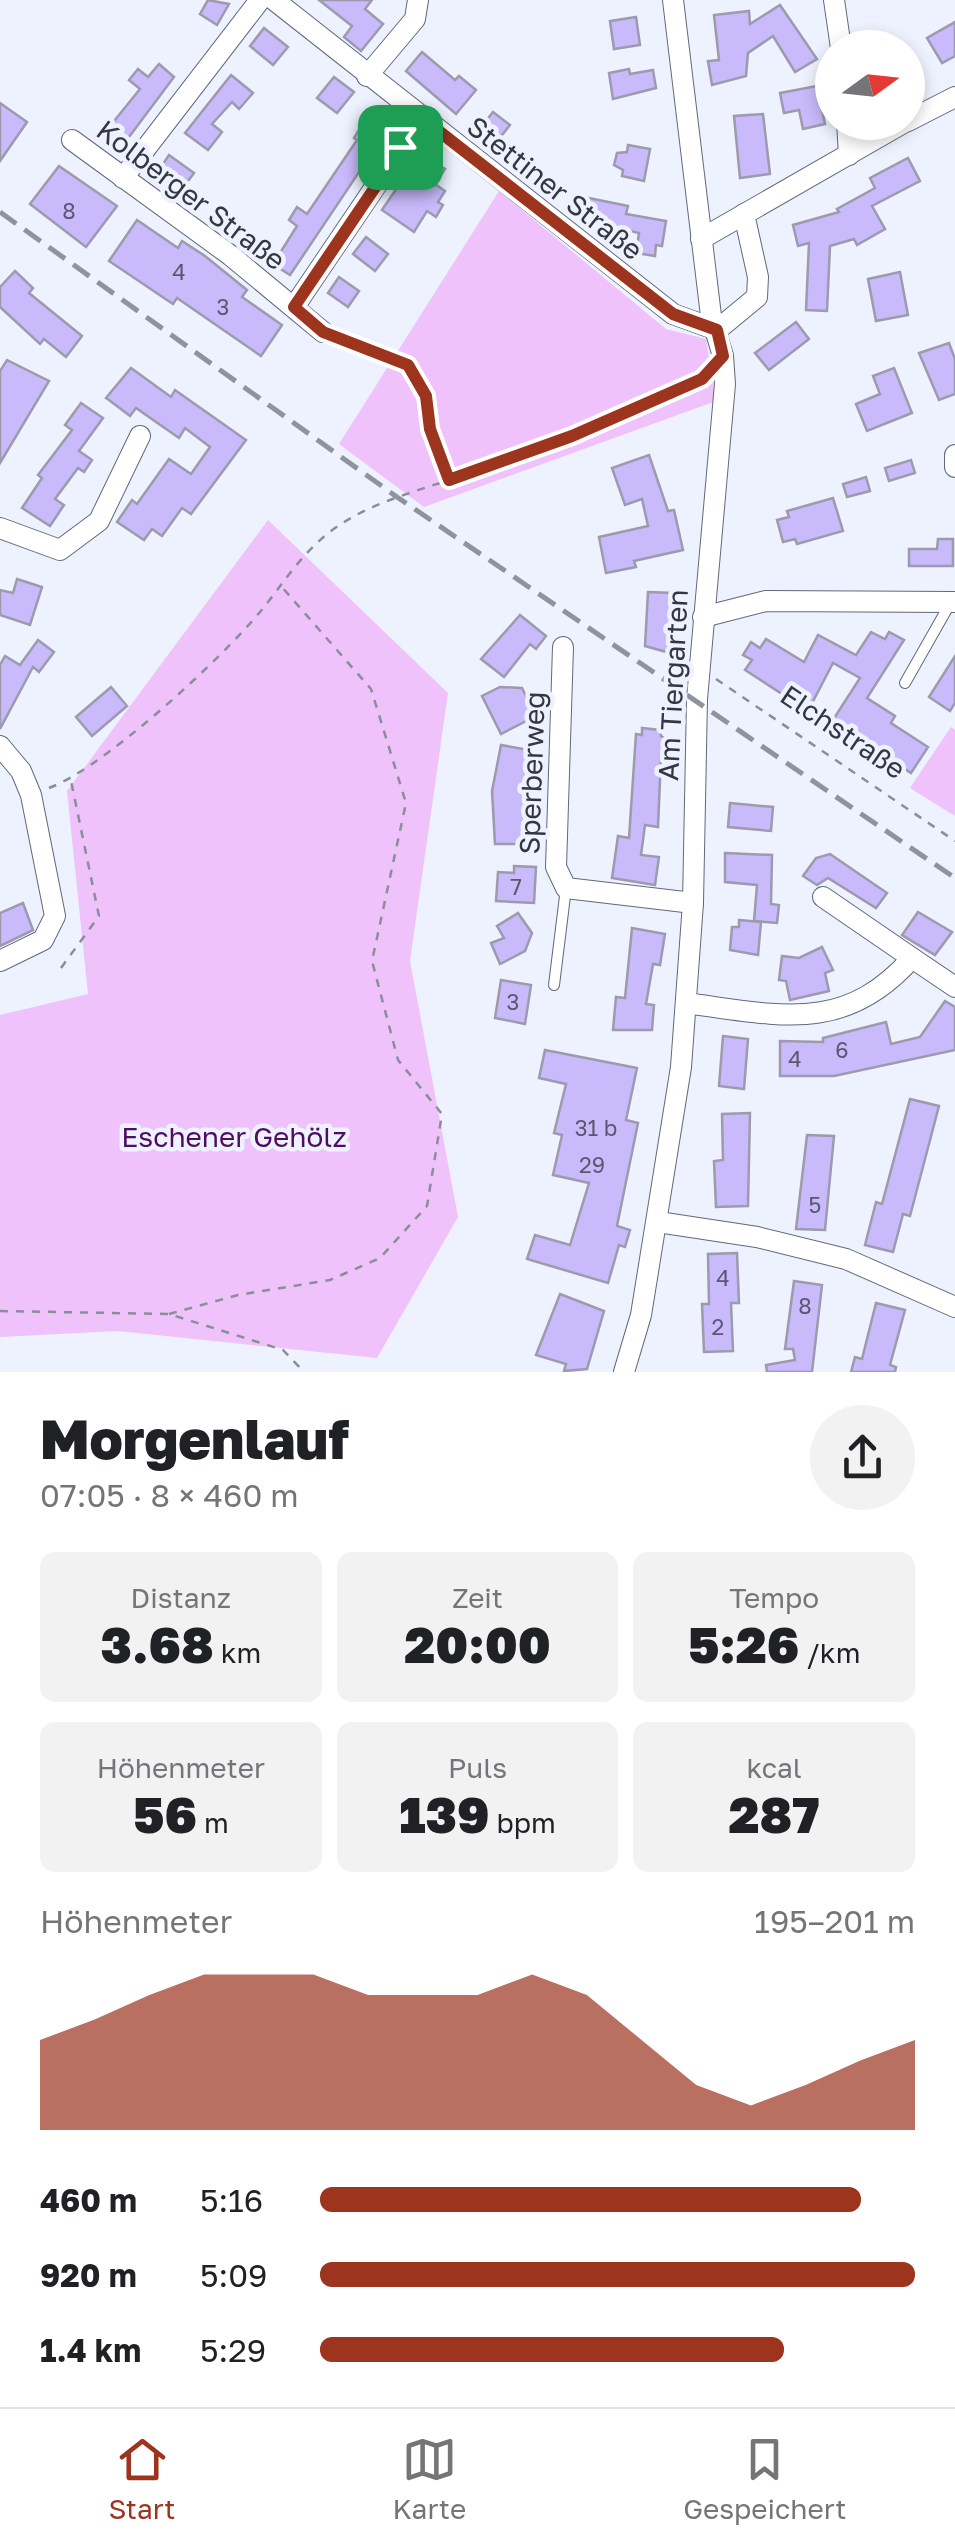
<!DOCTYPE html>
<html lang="de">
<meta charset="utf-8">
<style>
body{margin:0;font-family:"Golos Text",sans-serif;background:#f2f2f2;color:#202124;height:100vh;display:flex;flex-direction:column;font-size:38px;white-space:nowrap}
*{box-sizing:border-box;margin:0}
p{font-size:32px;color:#757577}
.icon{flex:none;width:55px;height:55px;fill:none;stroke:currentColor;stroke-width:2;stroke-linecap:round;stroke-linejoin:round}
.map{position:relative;height:1372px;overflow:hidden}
.panel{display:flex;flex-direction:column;background:#fff;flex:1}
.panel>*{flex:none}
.needle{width:65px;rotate:75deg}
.buttons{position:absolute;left:815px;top:30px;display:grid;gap:20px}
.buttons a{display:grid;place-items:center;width:110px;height:110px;border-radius:50%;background:#fff;box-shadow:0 5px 15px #0003;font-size:50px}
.pin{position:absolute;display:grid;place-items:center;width:85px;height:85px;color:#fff;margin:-42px;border-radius:20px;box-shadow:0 5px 15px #0006}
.round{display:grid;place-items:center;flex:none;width:105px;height:105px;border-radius:52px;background:#f2f2f2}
.overview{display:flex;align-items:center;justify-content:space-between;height:170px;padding:0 40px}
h1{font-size:55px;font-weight:800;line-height:75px}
.stats{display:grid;grid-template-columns:repeat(3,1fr);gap:15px;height:170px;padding:10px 40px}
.stats div{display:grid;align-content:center;border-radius:15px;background:#f2f2f2;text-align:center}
.stats b{font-size:50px;font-weight:800}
.stats small{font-size:28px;font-weight:400}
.stats p{font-size:28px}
.chart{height:280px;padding:20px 40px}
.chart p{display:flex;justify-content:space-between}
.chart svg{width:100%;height:180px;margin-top:10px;fill:#9d341e;opacity:.7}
ul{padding:0 40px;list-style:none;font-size:32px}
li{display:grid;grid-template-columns:160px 120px 1fr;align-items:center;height:75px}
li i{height:25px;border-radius:12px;background:#9d341e}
.menu{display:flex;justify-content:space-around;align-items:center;height:140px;border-top:2px solid #e0e0e0;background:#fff;font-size:28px;color:#757577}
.menu a{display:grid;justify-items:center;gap:5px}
.menu .selected{color:#9d341e}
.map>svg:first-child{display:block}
</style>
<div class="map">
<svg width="955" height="1372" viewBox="0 0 955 1372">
<rect width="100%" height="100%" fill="#edf2fe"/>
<g fill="#efc2fc">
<polygon points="499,191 666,329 706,339 716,401 424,507 339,444"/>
<polygon points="268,520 448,693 410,961 458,1217 377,1358 118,1331 0,1337 0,1015 88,994 67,791"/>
<polygon points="951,727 955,730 955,816 910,788"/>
</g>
<g fill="#c8bafb" stroke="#9d9aae" stroke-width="2.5">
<polygon points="208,0 229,4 217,25 200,14"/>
<polygon points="319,0 372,0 365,9 383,24 361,51 344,37 352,26"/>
<polygon points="780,5 817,59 795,72 773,36 748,53 746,76 712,85 708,61 719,60 714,15 749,11 750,24"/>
<polygon points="636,17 640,45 614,49 610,21"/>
<polygon points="955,22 955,56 942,63 927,38"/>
<polygon points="264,28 288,47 273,65 250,46"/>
<polygon points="422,52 455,80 459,76 476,90 456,114 406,71"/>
<polygon points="159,64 174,77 123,145 106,131 140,89 129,80 138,69 148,77"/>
<polygon points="629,69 630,74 653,70 656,88 613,99 609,73"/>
<polygon points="231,75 253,93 239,109 232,102 212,124 222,132 208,150 185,133"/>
<polygon points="334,77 354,92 337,113 317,98"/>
<polygon points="817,86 825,124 803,129 799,110 784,113 780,93"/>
<polygon points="0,103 27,122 0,161"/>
<polygon points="493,112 510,125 495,144 478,131"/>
<polygon points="369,113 390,126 290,275 273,264 297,226 289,220 297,207 307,214 357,140 354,138"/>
<polygon points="763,114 770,174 740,178 734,116"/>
<polygon points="628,145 650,149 644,181 622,176 623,170 614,165 617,153 627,152"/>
<polygon points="420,154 445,169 435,184 445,191 438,202 443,205 436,217 427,211 414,232 382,210"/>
<polygon points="169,155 194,173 179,193 162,181 168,173 161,167"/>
<polygon points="908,158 920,181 872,206 885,229 857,245 854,239 830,246 827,311 806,310 809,243 798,246 793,225 839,212 837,209 875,188 870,178"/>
<polygon points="59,166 117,206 86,247 30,204"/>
<polygon points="589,198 628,206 626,214 666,221 662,246 656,245 655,256 636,253 639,233 598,224 599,218 585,215"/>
<polygon points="137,220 178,248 182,241 205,256 247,290 242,297 282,325 261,356 177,298 173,304 109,261"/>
<polygon points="366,237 388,254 375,271 353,254"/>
<polygon points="15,271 33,288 29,293 82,336 66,357 44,339 40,344 0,307 0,287"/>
<polygon points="900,272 908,315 876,321 868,279"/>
<polygon points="339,277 359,291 348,307 328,293"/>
<polygon points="796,322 809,339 769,370 755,353"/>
<polygon points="949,343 955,359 955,394 939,400 919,353"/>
<polygon points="7,360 49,381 0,463 0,371"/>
<polygon points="131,368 171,397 175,390 246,440 191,514 182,508 162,536 152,529 144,540 117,522 132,500 137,504 169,459 191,474 210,447 185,428 179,438 136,408 130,416 109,400 106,398"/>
<polygon points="894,368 912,413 867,431 856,404 880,394 873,376"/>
<polygon points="81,403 103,418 79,451 92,460 84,472 78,468 55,499 64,505 50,526 22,508 42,478 38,475 72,430 65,425"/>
<polygon points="649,455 668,511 674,510 683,550 634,561 636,567 606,573 599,537 648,526 642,499 625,505 612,468"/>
<polygon points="911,460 915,473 889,481 885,468"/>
<polygon points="866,477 870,491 847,497 843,484"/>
<polygon points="833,498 843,531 797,544 795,539 783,542 777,520 789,517 787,511"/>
<polygon points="938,539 953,539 953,566 909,566 909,549 937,549"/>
<polygon points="17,579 42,587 30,625 0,615 0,590 13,593"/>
<polygon points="648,592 673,593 670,653 645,646"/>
<polygon points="520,615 546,636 536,649 530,644 504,677 481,659"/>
<polygon points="871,632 885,639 889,632 904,640 867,698 895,716 891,723 928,747 911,773 856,737 853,741 829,726 860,678 833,663 808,711 745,670 752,660 743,655 751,642 760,648 766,639 804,662 818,635 856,655"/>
<polygon points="38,640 54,652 39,672 33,667 0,729 0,665 5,656 20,665"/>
<polygon points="955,656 955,703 950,711 929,697"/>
<polygon points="111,687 127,706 92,736 76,717"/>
<polygon points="500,687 522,688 536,716 501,734 482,696"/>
<polygon points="642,728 660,730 661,736 670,741 661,757 658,827 645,825 641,855 659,857 655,885 612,878 618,836 629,838 636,734 642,735"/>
<polygon points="501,745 534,751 524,844 495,844 492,791"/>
<polygon points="730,803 773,807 771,831 728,827"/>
<polygon points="725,853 772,855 771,904 779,905 777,923 754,921 757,885 725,882"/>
<polygon points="830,854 887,893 876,908 828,878 817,885 803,876 816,858"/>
<polygon points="514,866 536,867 534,903 496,901 498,872 514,873"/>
<polygon points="23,903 33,930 0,946 0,913"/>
<polygon points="918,912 952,932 935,955 902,935"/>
<polygon points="518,913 532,933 525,951 500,964 491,943 504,938 497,926"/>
<polygon points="739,920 761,922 758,955 730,950 732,927 739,927"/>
<polygon points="632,928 665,934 660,965 653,964 646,1004 654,1005 652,1030 613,1030 616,997 625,998"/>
<polygon points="822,947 833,970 825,973 829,991 790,1000 786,981 779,980 782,956 799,958"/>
<polygon points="501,980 531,985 525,1024 495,1018"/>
<polygon points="945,1001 955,1007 955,1050 834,1076 780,1076 780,1041 823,1042 823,1038 886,1022 891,1044 920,1037"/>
<polygon points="723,1036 748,1039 744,1089 719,1086"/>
<polygon points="545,1050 637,1068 626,1120 638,1123 617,1226 630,1230 625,1247 619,1245 608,1283 527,1259 535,1235 570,1245 589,1183 553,1175 562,1135 554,1133 566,1084 539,1078"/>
<polygon points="910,1099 939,1106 910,1216 903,1214 893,1252 865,1245 876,1202 882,1204"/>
<polygon points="750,1113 748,1206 716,1207 714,1161 723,1160 722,1114"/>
<polygon points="807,1135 834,1136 825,1230 796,1229"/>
<polygon points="737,1253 739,1303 731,1303 733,1351 704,1352 702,1304 709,1304 708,1254"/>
<polygon points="794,1281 822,1285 812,1372 767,1372 766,1365 795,1360 793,1349 785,1349"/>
<polygon points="560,1294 604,1311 587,1369 564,1371 566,1364 536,1355"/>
<polygon points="876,1303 905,1310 890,1365 896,1367 895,1372 851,1372 855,1357 862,1359"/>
</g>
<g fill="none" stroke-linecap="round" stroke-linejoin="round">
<defs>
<g id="service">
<polyline points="905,683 951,602"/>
<polyline points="554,985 566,888"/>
</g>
<g id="minor">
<polyline points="274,0 673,314 717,330 757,297 758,277 744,214"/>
<polyline points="834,0 841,48"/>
<polyline points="367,76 415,19 418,0"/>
<polyline points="908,121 955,97"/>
<polyline points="847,122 849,155"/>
<polyline points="72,140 230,255 323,332"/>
<polyline points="123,178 260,0"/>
<polyline points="701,239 905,122"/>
<polyline points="294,307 421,119"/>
<polyline points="955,455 955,467"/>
<polyline points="0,528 60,550 99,521 140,436"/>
<polyline points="703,617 766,601 955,602"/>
<polyline points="563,647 556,867 566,888 693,903"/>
<polyline points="0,746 21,771 31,795 55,916 43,940 0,961"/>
<polyline points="823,897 912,958"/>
<path d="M 686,1003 C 778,1015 844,1035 912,958 L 955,987"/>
<polyline points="658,1222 757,1237 846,1259 955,1307"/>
<polyline points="624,1372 641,1315 681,1067 693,903 697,699 725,384 723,356 711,316 673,0"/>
</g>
</defs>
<use href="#service" stroke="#61687a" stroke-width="12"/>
<use href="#minor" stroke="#61687a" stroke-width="22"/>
<g stroke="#8a8e98" stroke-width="2.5" stroke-dasharray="8 8" stroke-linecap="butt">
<polyline points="338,339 408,365 426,396 430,429 449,480 572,436 706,375"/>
<polyline points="716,679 955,841"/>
<path d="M 49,788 C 105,767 220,660 260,612 C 279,589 296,562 318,542 C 354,508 404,495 449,480"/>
<polyline points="61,968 99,916 70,776"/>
<polyline points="0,1311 169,1314 283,1350 304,1372"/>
<polyline points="169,1314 238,1295 330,1280 380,1258 427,1206 442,1114 398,1060 372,961 406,803 371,689 281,586"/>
</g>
<use href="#service" stroke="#fff" stroke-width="10"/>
<use href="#minor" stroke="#fff" stroke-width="20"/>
<polyline stroke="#8f939d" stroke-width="5" stroke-dasharray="20 10" stroke-linecap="butt" points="0,212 397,497 955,878"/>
</g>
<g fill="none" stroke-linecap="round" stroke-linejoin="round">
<defs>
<polygon id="route" points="422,118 673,314 717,330 723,356 702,379 572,436 449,480 430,429 426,396 408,365 323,332 294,307"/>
</defs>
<use href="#route" stroke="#fff" stroke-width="20"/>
<use href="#route" stroke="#9d341e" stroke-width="12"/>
</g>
<g text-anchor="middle" stroke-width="9" stroke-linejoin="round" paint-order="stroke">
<g font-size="22" fill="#59586e">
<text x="69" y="219">8</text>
<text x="179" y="280">4</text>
<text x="223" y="315">3</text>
<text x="516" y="895">7</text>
<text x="513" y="1010">3</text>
<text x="842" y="1058">6</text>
<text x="795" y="1067">4</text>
<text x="596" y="1136">31 b</text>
<text x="592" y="1173">29</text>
<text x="815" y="1213">5</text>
<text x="723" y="1286">4</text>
<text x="805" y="1314">8</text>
<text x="718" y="1335">2</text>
</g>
<g font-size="28" fill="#34373f" stroke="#edf2fe">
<text transform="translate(555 188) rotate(38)" y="10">Stettiner Straße</text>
<text transform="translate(191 195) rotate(37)" y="10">Kolberger Straße</text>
<text transform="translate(673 685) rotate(-87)" y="10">Am Tiergarten</text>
<text transform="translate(843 732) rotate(34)" y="10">Elchstraße</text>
<text transform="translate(532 773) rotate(-88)" y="10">Sperberweg</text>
</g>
<g font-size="28" fill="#500c61" stroke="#edf2fe">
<text x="234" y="1147">Eschener Gehölz</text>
</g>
</g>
</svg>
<div class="buttons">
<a><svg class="needle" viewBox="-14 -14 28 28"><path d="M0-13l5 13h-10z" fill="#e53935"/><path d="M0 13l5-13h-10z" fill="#757577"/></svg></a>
</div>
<div class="pin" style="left:400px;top:147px;background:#1e9e55"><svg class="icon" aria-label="arrive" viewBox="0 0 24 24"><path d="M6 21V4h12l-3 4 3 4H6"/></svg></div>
</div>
<section class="panel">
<div class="overview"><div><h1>Morgenlauf</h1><p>07:05 · 8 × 460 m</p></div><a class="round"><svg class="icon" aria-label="share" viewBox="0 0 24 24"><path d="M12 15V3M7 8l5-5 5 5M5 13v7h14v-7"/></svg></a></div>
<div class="stats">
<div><p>Distanz</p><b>3.68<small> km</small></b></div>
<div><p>Zeit</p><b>20:00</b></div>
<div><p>Tempo</p><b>5:26<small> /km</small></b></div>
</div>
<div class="stats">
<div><p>Höhenmeter</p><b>56<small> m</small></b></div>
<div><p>Puls</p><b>139<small> bpm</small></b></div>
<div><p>kcal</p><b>287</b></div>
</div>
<div class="chart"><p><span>Höhenmeter</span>195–201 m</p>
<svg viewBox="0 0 160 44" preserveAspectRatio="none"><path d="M0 44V22L10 17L20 11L30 6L40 6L50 6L60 11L70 11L80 11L90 6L100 11L110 22L120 33L130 38L140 33L150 27L160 22V44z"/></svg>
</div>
<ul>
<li><b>460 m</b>5:16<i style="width:91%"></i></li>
<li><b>920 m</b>5:09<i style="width:100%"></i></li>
<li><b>1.4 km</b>5:29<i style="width:78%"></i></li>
</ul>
</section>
<nav class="menu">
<a class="selected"><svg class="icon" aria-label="home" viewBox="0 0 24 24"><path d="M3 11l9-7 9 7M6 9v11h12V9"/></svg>Start</a>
<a><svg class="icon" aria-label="map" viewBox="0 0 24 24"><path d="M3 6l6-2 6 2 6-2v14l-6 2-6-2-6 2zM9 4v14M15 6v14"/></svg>Karte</a>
<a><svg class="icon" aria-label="saved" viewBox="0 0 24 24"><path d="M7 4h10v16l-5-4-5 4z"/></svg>Gespeichert</a>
</nav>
